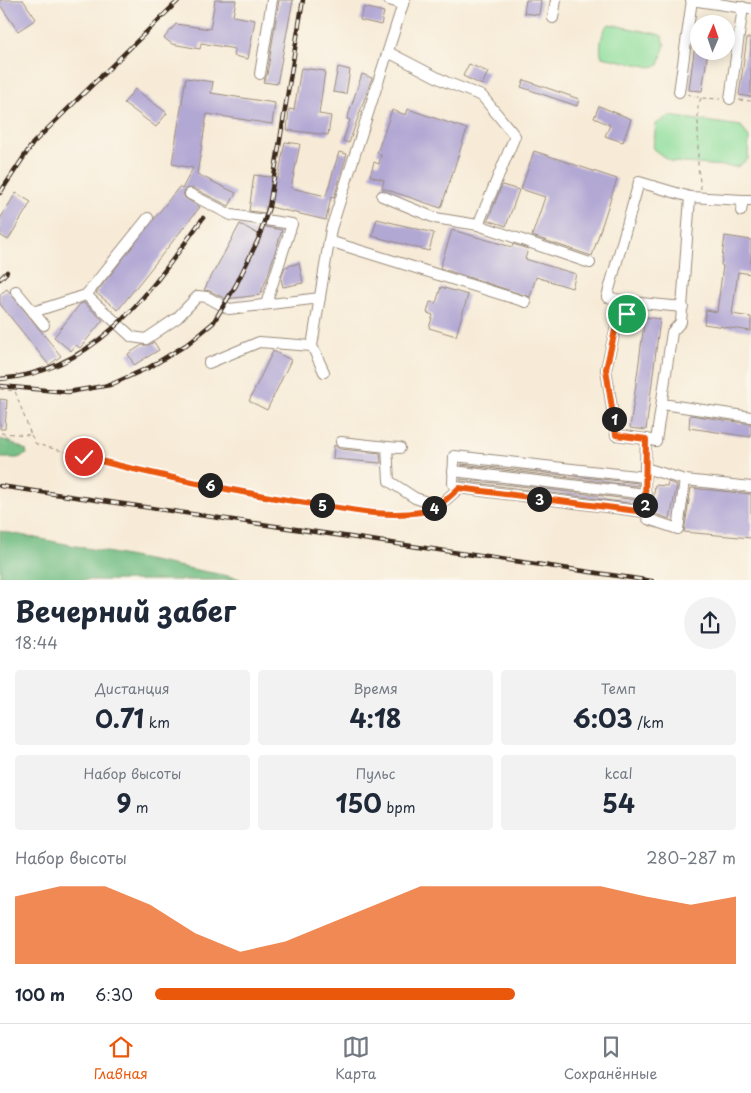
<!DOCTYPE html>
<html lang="ru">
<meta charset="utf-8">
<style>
body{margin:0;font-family:"Playpen Sans",sans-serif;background:#f2f2f3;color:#1f2937;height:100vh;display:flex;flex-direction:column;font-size:19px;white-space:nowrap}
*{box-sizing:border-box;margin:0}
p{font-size:16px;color:#747a83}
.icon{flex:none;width:28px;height:28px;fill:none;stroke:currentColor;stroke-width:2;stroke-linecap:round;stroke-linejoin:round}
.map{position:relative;height:580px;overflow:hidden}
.drawer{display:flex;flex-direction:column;background:#fff;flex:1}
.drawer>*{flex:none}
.needle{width:32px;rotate:2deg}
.tools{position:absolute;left:690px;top:15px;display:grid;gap:10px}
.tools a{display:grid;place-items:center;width:45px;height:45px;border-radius:50%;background:#fff;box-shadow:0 2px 12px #0003;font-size:25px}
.pin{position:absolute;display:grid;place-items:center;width:42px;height:42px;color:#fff;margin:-21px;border:2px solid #fff;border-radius:50%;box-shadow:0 1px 5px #0007}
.km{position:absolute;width:25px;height:25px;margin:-12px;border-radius:50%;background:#222;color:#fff;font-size:14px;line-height:25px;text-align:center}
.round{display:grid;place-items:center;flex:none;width:52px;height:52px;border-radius:26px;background:#f2f2f3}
.overview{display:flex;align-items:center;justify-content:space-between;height:85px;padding:0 15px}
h1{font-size:28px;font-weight:700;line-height:38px}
.metrics{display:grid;grid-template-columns:repeat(3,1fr);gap:8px;height:85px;padding:5px 15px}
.metrics div{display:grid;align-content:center;border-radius:5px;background:#f2f2f3;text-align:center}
.metrics b{font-size:25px;font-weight:700}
.metrics small{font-size:14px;font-weight:400}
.metrics p{font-size:14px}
.chart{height:140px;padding:10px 15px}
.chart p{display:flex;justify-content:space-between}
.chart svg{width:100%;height:90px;margin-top:5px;fill:#ea580c;opacity:.7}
ul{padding:0 15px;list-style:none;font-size:16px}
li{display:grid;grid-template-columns:80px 60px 1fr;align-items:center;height:38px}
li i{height:12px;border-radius:6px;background:#ea580c}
.menu{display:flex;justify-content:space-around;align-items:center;height:70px;border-top:1px solid #e0e1e3;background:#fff;font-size:14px;color:#747a83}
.menu a{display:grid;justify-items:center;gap:2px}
.menu .selected{color:#ea580c}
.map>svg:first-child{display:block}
</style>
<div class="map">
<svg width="751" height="581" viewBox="0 0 751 581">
<rect width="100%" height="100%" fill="#fbf7ec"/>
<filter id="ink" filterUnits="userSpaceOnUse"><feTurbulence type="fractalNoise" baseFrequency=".02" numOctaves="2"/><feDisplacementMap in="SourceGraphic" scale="10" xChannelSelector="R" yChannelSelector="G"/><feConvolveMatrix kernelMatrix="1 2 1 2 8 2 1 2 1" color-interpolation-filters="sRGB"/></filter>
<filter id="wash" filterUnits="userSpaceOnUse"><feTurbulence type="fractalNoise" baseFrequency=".0096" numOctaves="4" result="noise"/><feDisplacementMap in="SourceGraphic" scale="20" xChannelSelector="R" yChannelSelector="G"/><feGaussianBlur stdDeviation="1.12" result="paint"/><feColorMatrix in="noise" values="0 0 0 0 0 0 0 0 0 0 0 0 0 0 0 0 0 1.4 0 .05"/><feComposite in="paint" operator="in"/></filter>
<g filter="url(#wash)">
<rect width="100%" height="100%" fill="#f7ebd7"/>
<g fill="#8fde9c" stroke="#65845d">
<path d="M 609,24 L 657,34 L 662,36 L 665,44 L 659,65 L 651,67 L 602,57 C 598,49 602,29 609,24 Z"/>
<polygon points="669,116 741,126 749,138 748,159 737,167 671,162 653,149 656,124"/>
</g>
<g fill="#73bd84" stroke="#577451">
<polygon points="0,439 8,441 26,450 27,454 18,458 0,458"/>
<polygon points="0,531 238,578 240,580 0,580"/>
</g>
<g id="blocks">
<g fill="#b2a8d4">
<polygon points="0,0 23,0 36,19 18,31 0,5"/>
<polygon points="215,0 236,0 233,16 255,20 248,59 234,56 235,49 201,43 200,49 172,44 164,38 176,24 210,29"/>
<polygon points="279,0 293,0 277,84 263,82 267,75"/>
<polygon points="526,0 541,0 539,15 524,13"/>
<polygon points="364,7 384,12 381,25 360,20"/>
<polygon points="747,38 751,38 751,97 739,95"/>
<polygon points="694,51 708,51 702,91 689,90"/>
<polygon points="469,64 488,72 482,85 463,76"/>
<polygon points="338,67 350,70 346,94 333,92"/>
<polygon points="301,68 325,71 319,114 331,116 328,135 287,130 289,109 294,110"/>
<polygon points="362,74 372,78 349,143 343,141 350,120 347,119"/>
<polygon points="186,78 213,82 211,93 275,103 272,124 207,114 197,174 236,193 229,206 193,188 186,189 183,194 185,198 200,207 118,310 96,293 179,187 182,189 193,168 172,164"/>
<polygon points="524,80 579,99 577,106 521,87"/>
<polygon points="135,89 167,113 156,127 124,103"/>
<polygon points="599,106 631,119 623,142 605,136 610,125 594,118"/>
<polygon points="408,109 467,129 441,208 382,188 384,180 370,176 374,162 379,164 381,155 377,153 392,110 406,115"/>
<polygon points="285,142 300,144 291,188 326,196 339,152 347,154 334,198 331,197 326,220 266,206 265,213 249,211 254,175 278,178"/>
<polygon points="534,151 617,179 592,256 532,236 545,197 521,189"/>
<polygon points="502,185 519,190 506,226 488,220"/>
<polygon points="16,193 31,202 8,240 0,235 0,219"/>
<polygon points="377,219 434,233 429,251 372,236"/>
<polygon points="240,224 258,234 261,226 282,230 267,278 260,295 226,299 210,291 204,290"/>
<polygon points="452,230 512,247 513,244 528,249 525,259 576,274 572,288 536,277 530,297 440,268"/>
<polygon points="725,236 751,240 751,274 738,272 732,314 751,317 751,331 704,324 706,310 717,312 723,266 721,265"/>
<polygon points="299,263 303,283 283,287 281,279 285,267"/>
<polygon points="441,287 468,295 456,336 429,328 433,315 427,313 430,302 436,303"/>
<polygon points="7,289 61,356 49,365 0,304 0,294"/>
<polygon points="84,303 103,320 80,348 76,345 71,351 54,337 80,304"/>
<polygon points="645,317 660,319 646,430 630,428"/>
<polygon points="154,342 159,350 134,365 128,354 142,345 149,345"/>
<polygon points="273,351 291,360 267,410 249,401"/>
<polygon points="0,399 7,400 5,429 0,429"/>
<polygon points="690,415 751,424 751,437 689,428"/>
<polygon points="334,445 340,449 380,453 381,463 333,459"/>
<polygon points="461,464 638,483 638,486 461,465"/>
<polygon points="460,479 637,500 636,504 461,481"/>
<polygon points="668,482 677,485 670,519 653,513 652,511 655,485 667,486"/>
<polygon points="691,488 751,494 751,538 684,532"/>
</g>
</g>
</g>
<g filter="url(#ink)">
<use href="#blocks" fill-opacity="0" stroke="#998a7a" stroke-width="1"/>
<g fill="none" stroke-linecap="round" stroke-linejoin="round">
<defs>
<g id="minor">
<polyline points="389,0 403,4 404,0"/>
<polyline points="691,0 751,9"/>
<polyline points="553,18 556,0"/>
<polyline points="260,74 272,0"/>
<polyline points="679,92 692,0"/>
<polyline points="730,99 743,7"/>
<polyline points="190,194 231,215 292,224 266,304"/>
<polyline points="382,196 435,218 478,225 515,136 482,96 446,82 388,52"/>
<polyline points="743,200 690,197 639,182 607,297 630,302 627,314 618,318 606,369 616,435 646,439 645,468 685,480 751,487"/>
<polyline points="741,211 743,200 751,200"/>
<polyline points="478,225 590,263"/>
<polyline points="329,241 526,302"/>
<polyline points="16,291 44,325"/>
<polyline points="86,295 148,218"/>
<polyline points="630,302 683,307"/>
<polyline points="33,312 86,295 132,337 146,339 177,318 198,296 207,297 229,309 320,298"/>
<polyline points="209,363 259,342 312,346"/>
<polyline points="324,372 312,346 331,229 403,4"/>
<polyline points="662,404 751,417"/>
<polyline points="646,439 656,441 672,332 681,322 690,197"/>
<polyline points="341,442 387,447 389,481 415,498 439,506 459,488 645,512 645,477"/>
<polyline points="387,447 400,448"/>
<polyline points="453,471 646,494"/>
<polyline points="459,488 453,484 454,456 645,477 645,472"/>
<polyline points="645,512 648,519 678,529 685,480"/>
</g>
</defs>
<use href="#minor" stroke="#998a7a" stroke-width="12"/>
<g stroke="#998a7a" stroke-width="1" stroke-dasharray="4 4" stroke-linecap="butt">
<polyline points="687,94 701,98 720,99"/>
<polyline points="701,98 698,106 698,167 701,189"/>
<polyline points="739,100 751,101"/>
<polyline points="0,389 15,391 31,435 0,433"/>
<polyline points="31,435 36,444 133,470 260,496 384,515 427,511"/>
</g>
<use href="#minor" stroke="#fff" stroke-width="10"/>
<defs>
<g id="rail">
<polyline points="0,193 33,143 179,0"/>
<polyline points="0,279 7,272"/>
<path d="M 0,379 C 99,371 150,291 203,218"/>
<polyline points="0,386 68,392 110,385 150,367 186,345 213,323 236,285 258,240 269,207 303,0"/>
<polyline points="0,486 652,581"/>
</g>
</defs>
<use href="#rail" stroke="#3b2a1e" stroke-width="4.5"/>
<use href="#rail" stroke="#fbf7ec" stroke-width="2.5" stroke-dasharray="8" stroke-linecap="butt"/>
</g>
</g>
<g fill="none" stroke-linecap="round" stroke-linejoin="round" filter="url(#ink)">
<defs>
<path id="route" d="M 84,457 C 159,476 235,492 312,504 C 348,509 384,518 421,512 C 437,510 448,498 459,488 L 645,512 L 646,439 L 616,435 L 606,369 L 618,318 L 627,314"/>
</defs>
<use href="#route" stroke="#fff" stroke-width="10"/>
<use href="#route" stroke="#ea580c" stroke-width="6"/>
</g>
</svg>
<div class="tools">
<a><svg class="needle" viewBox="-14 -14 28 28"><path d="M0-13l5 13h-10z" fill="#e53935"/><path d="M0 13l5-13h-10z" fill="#747a83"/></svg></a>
</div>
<div class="pin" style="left:627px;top:314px;background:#1e9e55"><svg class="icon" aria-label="arrive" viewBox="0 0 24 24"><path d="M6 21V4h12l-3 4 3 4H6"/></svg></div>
<div class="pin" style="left:84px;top:457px;background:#d93025"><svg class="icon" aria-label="check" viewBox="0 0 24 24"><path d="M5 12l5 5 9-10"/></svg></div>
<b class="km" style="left:614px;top:419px">1</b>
<b class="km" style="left:645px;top:505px">2</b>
<b class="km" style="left:539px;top:499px">3</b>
<b class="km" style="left:434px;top:508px">4</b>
<b class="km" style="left:322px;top:505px">5</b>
<b class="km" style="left:210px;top:485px">6</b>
</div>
<section class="drawer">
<div class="overview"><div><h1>Вечерний забег</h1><p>18:44</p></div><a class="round"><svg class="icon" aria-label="share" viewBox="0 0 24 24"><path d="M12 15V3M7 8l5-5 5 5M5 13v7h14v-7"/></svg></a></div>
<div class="metrics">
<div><p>Дистанция</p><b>0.71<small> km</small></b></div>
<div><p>Время</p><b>4:18</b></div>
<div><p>Темп</p><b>6:03<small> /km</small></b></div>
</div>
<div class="metrics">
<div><p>Набор высоты</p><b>9<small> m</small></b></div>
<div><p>Пульс</p><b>150<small> bpm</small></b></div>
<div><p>kcal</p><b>54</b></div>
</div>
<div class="chart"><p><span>Набор высоты</span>280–287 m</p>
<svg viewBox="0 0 160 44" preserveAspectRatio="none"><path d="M0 44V11L10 6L20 6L30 15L40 29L50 38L60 33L70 24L80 15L90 6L100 6L110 6L120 6L130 6L140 11L150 15L160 11V44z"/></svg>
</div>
<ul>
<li><b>100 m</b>6:30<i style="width:62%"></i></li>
</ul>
</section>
<nav class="menu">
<a class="selected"><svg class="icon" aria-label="home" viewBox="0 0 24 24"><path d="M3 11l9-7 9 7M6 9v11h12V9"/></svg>Главная</a>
<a><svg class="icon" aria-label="map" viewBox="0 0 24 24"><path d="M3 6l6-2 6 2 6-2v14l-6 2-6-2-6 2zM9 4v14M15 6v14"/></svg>Карта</a>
<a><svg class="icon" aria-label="saved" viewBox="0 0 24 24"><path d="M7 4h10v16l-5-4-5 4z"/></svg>Сохранённые</a>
</nav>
